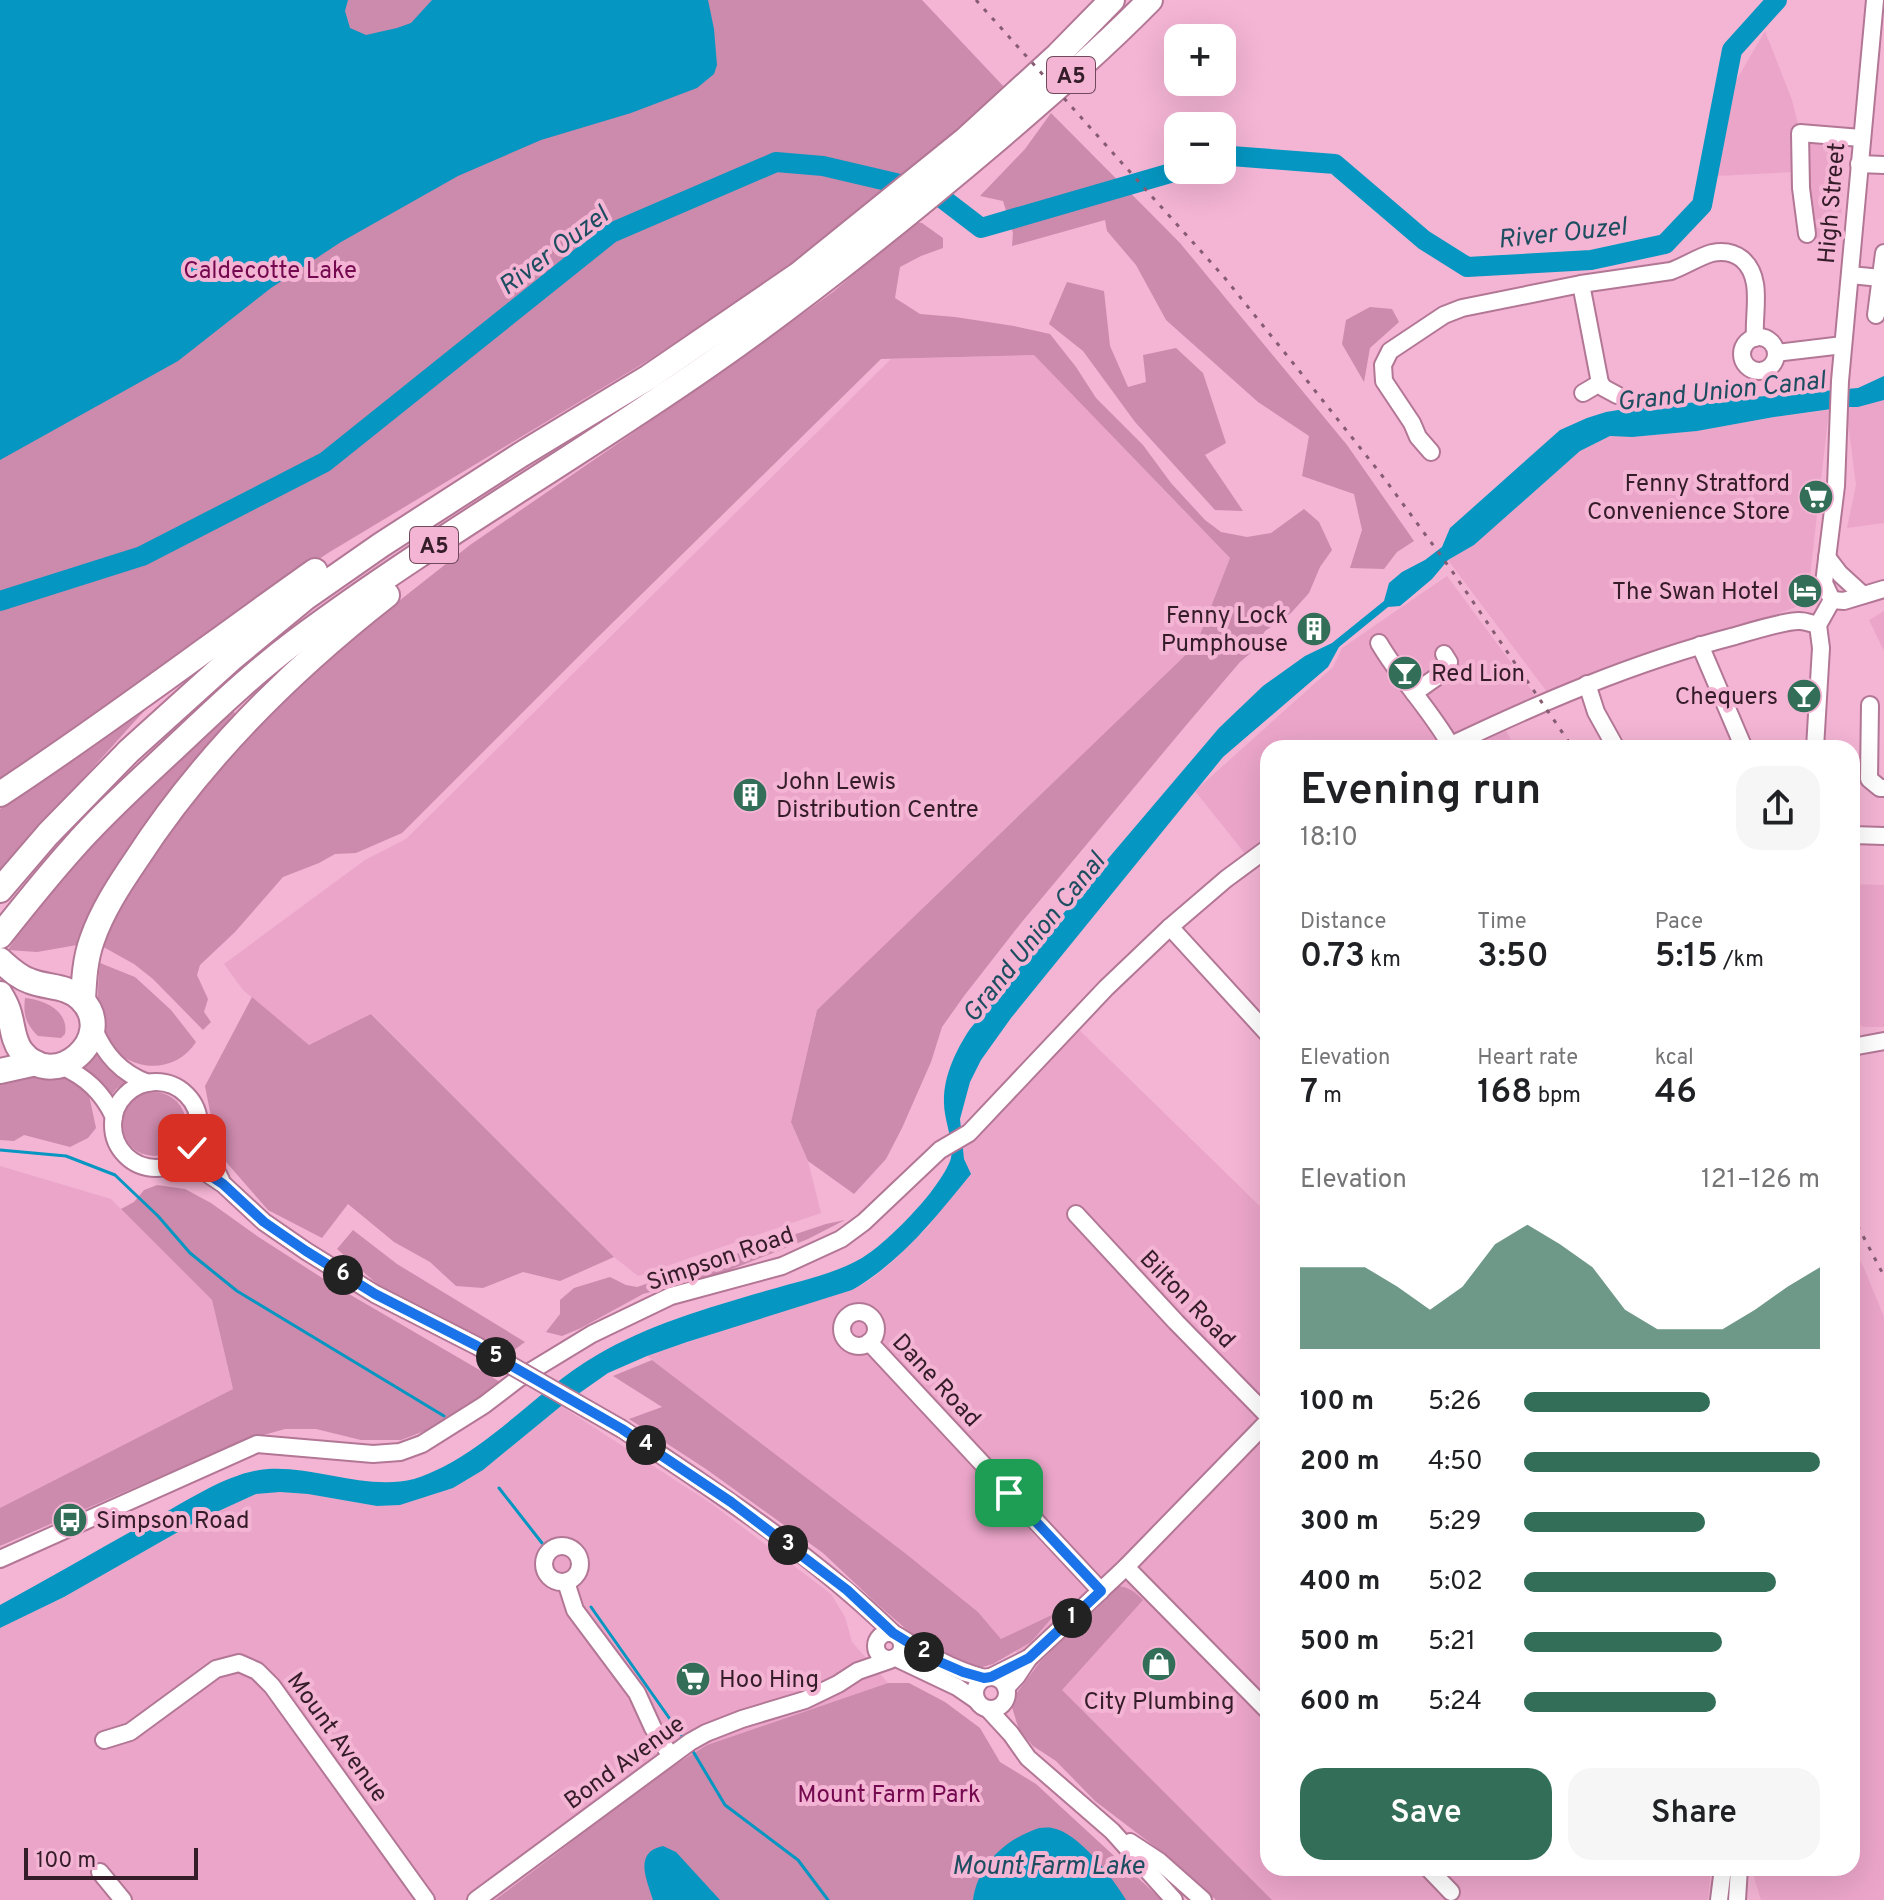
<!DOCTYPE html>
<meta charset="utf-8">
<style>
body{margin:0;font-family:Overpass,sans-serif;background:#f6f6f6;color:#202124;height:100vh;display:flex;flex-direction:column;font-size:30px;white-space:nowrap}
*{box-sizing:border-box;margin:0}
p{font-size:26px;color:#757577}
.icon{flex:none;width:44px;height:44px;fill:none;stroke:currentColor;stroke-width:2;stroke-linecap:round;stroke-linejoin:round}
.map{position:relative;flex:1;overflow:hidden}
.side{position:absolute;left:1260px;top:740px;width:600px;height:1136px;display:flex;flex-direction:column;background:#fff;border-radius:24px;box-shadow:0 8px 32px #0002}
.side>*{flex:none}
.fabs{position:absolute;left:1164px;top:24px;display:grid;gap:16px}
.fabs a{display:grid;place-items:center;width:72px;height:72px;border-radius:16px;background:#fff;box-shadow:0 8px 32px #0002;font-size:40px}
.scale{position:absolute;left:24px;bottom:20px;width:174px;box-sizing:border-box;padding-left:8px;border:4px solid #341c29;border-top:0;font-size:22px;line-height:28px;white-space:nowrap;color:#341c29;-webkit-text-stroke:6px #f4b4d4;paint-order:stroke}
.pin{position:absolute;display:grid;place-items:center;width:68px;height:68px;color:#fff;margin:-34px;border-radius:16px;box-shadow:0 4px 12px #0006}
.km{position:absolute;width:40px;height:40px;margin:-20px;border-radius:50%;background:#222;color:#fff;font-size:22px;line-height:40px;text-align:center}
.round{display:grid;place-items:center;flex:none;width:84px;height:84px;border-radius:24px;background:#f6f6f6}
.summary{display:flex;align-items:center;justify-content:space-between;height:136px;padding:0 40px}
h1{font-size:44px;font-weight:600;line-height:60px}
.stats{display:grid;grid-template-columns:repeat(3,1fr);gap:12px;height:136px;padding:8px 40px}
.stats div{display:grid;align-content:center}
.stats b{font-size:34px;font-weight:600}
.stats small{font-size:22px;font-weight:400}
.stats p{font-size:22px}
.chart{height:224px;padding:16px 40px}
.chart p{display:flex;justify-content:space-between}
.chart svg{width:100%;height:144px;margin-top:8px;fill:#326e58;opacity:.7}
.action{display:flex;gap:16px;margin-top:auto;padding:16px 40px}
.action a{flex:1;height:92px;border-radius:24px;background:#326e58;color:#fff;font-size:32px;font-weight:600;line-height:92px;text-align:center}
.action a+a{background:#f6f6f6;color:#202124}
ul{padding:0 40px;list-style:none;font-size:26px}
li{display:grid;grid-template-columns:128px 96px 1fr;align-items:center;height:60px}
li i{height:20px;border-radius:10px;background:#326e58}
.map>svg:first-child{display:block}
</style>
<div class="map">
<svg width="1884" height="1900" viewBox="0 0 1884 1900">
<rect width="100%" height="100%" fill="#f4b4d4"/>
<g fill="#eba5c9">
<polygon points="1765,31 1792,100 1799,128 1846,135 1840,241 1800,238 1794,172 1716,176 1727,96"/>
<polygon points="1034,355 1230,558 1196,645 817,1010 791,1122 808,1161 821,1213 638,1276 614,1257 372,1014 309,1045 243,990 224,964 365,860 406,839 891,359"/>
<polygon points="1884,400 1884,523 1847,528 1856,485 1846,407 1858,407"/>
<polygon points="1829,410 1807,603 1550,696 1448,560 1474,545 1580,451 1610,436 1632,437 1697,431 1774,417"/>
<polygon points="1447,576 1535,695 1501,722 1516,748 1268,748 1268,856 1247,856 1195,791 1333,667 1342,648"/>
<polygon points="1884,611 1884,651 1869,620"/>
<polygon points="1852,884 1884,885 1884,1027 1864,1027 1852,1022"/>
<polygon points="1074,1025 1268,1214 1268,1868 1711,1868 1708,1900 1272,1900 1065,1694 1001,1639 978,1612 905,1553 647,1356 766,1316 852,1290 870,1280 890,1264 929,1226 964,1159 962,1142"/>
<polygon points="0,1166 111,1199 212,1300 233,1389 0,1508"/>
<polygon points="1852,1246 1864,1268 1884,1317 1884,1900 1761,1900 1754,1877 1754,1868 1852,1868"/>
<polygon points="561,1406 712,1504 831,1594 845,1617 852,1642 888,1683 707,1745 639,1787 565,1847 495,1900 0,1900 0,1628 64,1597 199,1520 256,1494 280,1492 308,1494 377,1506 400,1505 453,1488 483,1470"/>
</g>
<g fill="#cc8aac">
<polygon points="0,0 922,0 1006,89 841,227 791,265 649,360 328,553 70,730 0,782"/>
<polygon points="1051,113 1180,243 1347,445 1414,541 1397,552 1384,569 1350,568 1362,530 1354,494 1302,476 1309,436 1258,402 1166,320 1136,265 1107,231 1105,220 1012,246 1013,233 1003,201 980,196 1025,149"/>
<polygon points="915,222 922,223 943,238 943,248 921,256 900,267 895,298 920,314 955,317 1014,326 1050,334 1076,367 1096,398 1143,445 1171,483 1205,520 1221,532 1247,537 1271,533 1304,509 1319,522 1332,550 1320,567 1309,593 1291,613 1265,631 1253,651 1240,662 1188,723 1021,923 964,996 942,1027 931,1062 902,1128 886,1159 854,1194 808,1161 791,1122 817,1010 1196,645 1230,558 1034,355 881,359 595,640 402,833 356,853 335,854 319,863 283,877 235,932 200,965 197,975 208,999 204,1012 211,1022 203,1030 153,979 134,964 98,944 131,888 213,769 324,660 470,545 700,387 833,292"/>
<polygon points="1067,282 1104,291 1110,346 1128,387 1146,382 1143,355 1176,348 1203,373 1226,443 1205,455 1243,511 1215,510 1135,422 1083,351 1049,324"/>
<polygon points="1370,307 1392,309 1399,322 1370,348 1364,382 1342,344 1346,320"/>
<polygon points="152,703 134,722 0,871 0,809 45,773"/>
<path d="M 232,709 L 236,715 L 231,728 L 106,890 L 77,945 L 37,952 L 8,950 C 67,857 152,783 232,709 Z"/>
<path d="M 100,963 L 135,977 L 171,1010 L 196,1042 C 172,1079 119,1071 102,1031 C 96,1014 98,980 100,963 Z"/>
<polygon points="252,997 309,1045 371,1014 614,1257 560,1281 523,1272 483,1288 456,1286 430,1262 394,1242 348,1204 322,1238 268,1210 226,1162 213,1127 205,1086"/>
<path d="M 25,998 C 45,1000 69,1011 65,1034 L 61,1038 L 38,1036 C 26,1024 23,1015 25,998 Z"/>
<polygon points="90,1045 103,1062 127,1082 116,1089 109,1099 90,1072 76,1062"/>
<polygon points="59,1071 89,1095 96,1128 88,1138 70,1147 24,1135 14,1141 0,1140 0,1082 18,1076"/>
<circle cx="154" cy="1124" r="32"/>
<polygon points="157,1185 185,1189 211,1203 257,1236 330,1283 502,1383 465,1406 443,1424 401,1440 361,1440 316,1429 285,1429 242,1441 0,1546 0,1508 233,1389 212,1300 121,1209 134,1202 144,1190"/>
<polygon points="845,1220 808,1239 722,1273 643,1294 581,1328 562,1336 546,1332 560,1314 560,1300 574,1288 610,1277 626,1285 637,1287 826,1224"/>
<polygon points="353,1230 397,1264 525,1342 506,1356 377,1284 337,1249"/>
<polygon points="652,1360 905,1553 978,1612 1001,1639 1056,1613 1031,1642 993,1664 975,1669 914,1636 876,1603 823,1553 706,1469 629,1419 662,1407 613,1376"/>
<path d="M 1115,1586 C 1128,1586 1135,1592 1143,1600 L 1062,1690 L 1272,1900 L 1216,1900 L 1175,1862 L 1095,1801 L 1056,1761 L 1033,1746 L 1019,1730 L 1012,1707 L 1015,1695 L 1040,1662 Z"/>
<polygon points="888,1683 909,1683 945,1702 980,1728 1000,1762 1036,1784 1162,1900 495,1900 565,1847 639,1787 707,1745"/>
</g>
<g fill="#0596c1">
<polygon points="0,0 348,0 345,11 350,28 366,35 397,28 411,23 432,0 708,0 714,29 717,65 714,74 697,88 631,113 541,140 458,176 341,242 271,288 178,361 0,460"/>
<path d="M 1884,376 L 1884,400 L 1858,407 L 1846,407 L 1774,417 L 1697,431 L 1632,437 L 1610,436 L 1580,451 L 1474,545 L 1448,560 L 1432,579 L 1400,606 L 1388,607 L 1339,647 L 1328,667 L 1223,757 L 1011,1018 L 981,1060 L 970,1082 L 960,1119 L 964,1159 L 971,1174 C 936,1217 901,1262 852,1290 L 687,1342 L 647,1356 L 608,1373 L 561,1406 L 483,1470 L 453,1488 L 400,1505 L 377,1506 L 308,1494 L 280,1492 L 256,1494 L 199,1520 L 64,1597 L 0,1628 L 0,1605 C 54,1576 107,1544 161,1515 C 191,1498 233,1471 268,1469 C 315,1466 368,1491 414,1479 C 424,1476 434,1471 443,1467 C 499,1438 542,1387 597,1355 C 650,1324 710,1307 769,1290 C 800,1281 834,1274 862,1258 C 885,1244 921,1207 936,1185 C 941,1178 949,1166 951,1158 C 954,1141 944,1120 944,1103 C 943,1077 956,1050 970,1029 L 1101,867 L 1219,728 L 1263,686 L 1305,656 L 1332,643 L 1384,601 L 1389,583 L 1402,572 L 1425,560 L 1442,547 L 1450,528 L 1560,430 L 1587,418 L 1606,412 L 1631,408 L 1858,388 Z"/>
<path d="M 1039,1828 C 1043,1828 1048,1827 1052,1828 C 1078,1832 1113,1878 1126,1900 L 973,1900 C 978,1864 1006,1839 1039,1828 Z"/>
<path d="M 663,1846 L 676,1852 L 720,1900 L 653,1900 C 647,1880 633,1852 663,1846 Z"/>
</g>
<g fill="none" stroke-linecap="round" stroke-linejoin="round">
<g stroke="#0596c1" stroke-width="3">
<polyline points="0,1150 66,1156 115,1175 158,1216 190,1253 237,1291 444,1416"/>
<polyline points="499,1488 542,1543"/>
<polyline points="591,1607 684,1739"/>
<polyline points="691,1748 725,1805 798,1860 828,1900"/>
</g>
<g stroke="#0596c1" stroke-width="20">
<polyline points="1222,158 1231,156 1335,164 1424,240 1467,267 1591,260 1665,244 1702,205 1732,50 1777,0"/>
<polyline points="0,601 142,556 325,462 611,233 776,162 823,166 934,192 981,228 1181,170"/>
</g>
<defs>
<g id="minor">
<polyline points="1859,164 1884,165"/>
<polyline points="1807,234 1801,188 1800,133 1861,138"/>
<polyline points="1850,275 1881,278"/>
<polyline points="1581,284 1600,383"/>
<polyline points="1876,315 1884,253"/>
<circle cx="1759" cy="354" r="17"/>
<polyline points="1776,353 1843,345"/>
<polyline points="1583,393 1600,383 1604,388 1617,395"/>
<path d="M 1431,452 L 1418,437 L 1412,423 L 1384,381 L 1383,365 L 1390,351 L 1444,315 L 1462,308 L 1581,284 L 1671,271 C 1685,266 1698,257 1712,253 C 1722,251 1733,252 1742,259 C 1764,278 1753,312 1755,338"/>
<polyline points="1827,557 1840,574 1863,595"/>
<polyline points="1832,600 1824,583 1836,486 1840,381 1875,0"/>
<polyline points="1832,600 1844,601 1884,589"/>
<path d="M 1379,643 C 1400,679 1430,709 1451,746"/>
<polyline points="1700,645 1743,746 1743,748"/>
<polyline points="1587,684 1596,712 1616,748"/>
<polyline points="1414,693 1445,671 1449,662 1444,654"/>
<polyline points="1870,705 1869,779 1880,788 1884,788"/>
<path d="M 1445,748 C 1539,703 1634,662 1735,636 C 1749,632 1787,620 1800,621 C 1806,621 1812,624 1818,625"/>
<polyline points="1815,748 1821,648 1818,625 1832,600"/>
<polyline points="1852,835 1884,836"/>
<polyline points="1170,927 1268,1034"/>
<path d="M 94,1029 C 105,1055 121,1073 148,1083"/>
<polyline points="1852,1047 1884,1041"/>
<path d="M 61,1066 C 86,1077 102,1092 114,1117"/>
<circle cx="156" cy="1125" r="43"/>
<polyline points="199,1128 206,1151 221,1180"/>
<polyline points="175,1164 205,1172 223,1184 264,1222 306,1251 375,1294 477,1346"/>
<polyline points="1076,1214 1176,1322 1268,1416"/>
<circle cx="859" cy="1329" r="17"/>
<polyline points="869,1342 1101,1591"/>
<path d="M 622,1429 C 715,1491 812,1554 893,1633"/>
<circle cx="562" cy="1564" r="18"/>
<polyline points="0,1559 257,1444 373,1454 400,1452 422,1444 484,1405 518,1379 592,1334 671,1296 782,1266 841,1239 864,1222 940,1150 969,1133 1106,988 1170,927 1226,879 1268,848"/>
<polyline points="1126,1567 1268,1711"/>
<polyline points="566,1582 575,1610 637,1693 653,1728 670,1755"/>
<circle cx="889" cy="1646" r="13"/>
<path d="M 898,1636 C 926,1654 952,1669 984,1678"/>
<polyline points="896,1658 957,1687 976,1700"/>
<polyline points="1029,1658 1126,1567 1268,1421"/>
<circle cx="991" cy="1693" r="16"/>
<polyline points="991,1677 1029,1658 1017,1676 1006,1688"/>
<polyline points="988,1709 1011,1734 1028,1758 1112,1831 1174,1900"/>
<polyline points="104,1740 130,1732 216,1669 239,1663 257,1671 272,1686 426,1900"/>
<polyline points="1130,1842 1159,1861 1203,1900"/>
<polyline points="1428,1868 1451,1892"/>
<polyline points="100,1872 123,1900"/>
<polyline points="476,1900 690,1742 706,1733 742,1719 805,1700 838,1684 858,1671 890,1660"/>
<polyline points="1719,1900 1723,1868"/>
<polyline points="1737,1900 1739,1868"/>
</g>
<g id="highway">
<path d="M 0,794 C 107,724 210,645 315,571"/>
<polyline points="0,890 48,834 129,751 231,659 305,598 381,545 522,454 649,377 798,275 965,140 1058,55 1112,0"/>
<path d="M 0,936 C 23,907 47,877 72,849 C 106,810 146,775 184,739 C 220,705 256,671 296,641 C 430,541 576,458 713,362 C 813,292 908,215 1001,136 C 1052,92 1103,48 1150,0"/>
<path d="M 0,960 C 9,968 18,977 30,981 C 47,988 67,985 81,999 C 119,1036 55,1095 21,1051 C 12,1039 13,1024 8,1010 C 6,1004 3,999 0,994"/>
<path d="M 83,1000 C 84,980 85,959 92,940 C 102,911 119,885 136,860 C 202,758 291,670 387,595"/>
<polyline points="0,1071 36,1063"/>
</g>
</defs>
<use href="#minor" stroke="#b37796" stroke-width="20"/>
<use href="#highway" stroke="#b37796" stroke-width="28"/>
<use href="#minor" stroke="#fff" stroke-width="16"/>
<use href="#highway" stroke="#fff" stroke-width="24"/>
<g stroke="#855c71" stroke-width="3" stroke-dasharray="4 8" stroke-linecap="butt">
<polyline points="976,0 1224,277 1305,378 1384,478 1452,571 1573,748"/>
<polyline points="1852,1215 1884,1276"/>
</g>
<defs>
<polyline id="minor-bridge" points="477,1346 622,1429"/>
</defs>
<use href="#minor-bridge" stroke="#b37796" stroke-width="20" stroke-linecap="butt"/>
<use href="#minor-bridge" stroke="#fff" stroke-width="16"/>
</g>
<g fill="none" stroke-linecap="round" stroke-linejoin="round">
<defs>
<polyline id="route" points="192,1148 184,1157 175,1164 205,1172 223,1184 264,1222 306,1251 375,1294 477,1346 622,1429 731,1502 847,1590 893,1633 940,1662 963,1672 984,1678 991,1677 1029,1658 1101,1591 1009,1493"/>
</defs>
<use href="#route" stroke="#fff" stroke-width="16"/>
<use href="#route" stroke="#1a73e8" stroke-width="10"/>
</g>
<defs>
<symbol id="supermarket-disc" viewBox="-11 -11 22 22"><circle r="9.5" fill="#326e58" stroke="#f4b4d4"/><path d="M-6-5.5h2.5l.6 2H6L4.5 2H-2.5L-4.4-4H-6ZM-1.5 3.2a1.3 1.3 0 1 0 .1 0ZM3 3.2a1.3 1.3 0 1 0 .1 0Z" fill="#fff"/></symbol>
<symbol id="hotel-disc" viewBox="-11 -11 22 22"><circle r="9.5" fill="#326e58" stroke="#f4b4d4"/><path d="M-6-4.5h1.5V1H6V5H4.5V3h-9V5H-6ZM-4 0a1.8 1.8 0 1 1 3.6 0ZM.5 0V-2.5h3Q6-2.5 6 0Z" fill="#fff"/></symbol>
<symbol id="building-disc" viewBox="-11 -11 22 22"><circle r="9.5" fill="#326e58" stroke="#f4b4d4"/><path d="M-4-6H4V6H1V3H-1V6H-4ZM-2.5-4.3h1.7v1.8h-1.7ZM.8-4.3h1.7v1.8H.8ZM-2.5-1h1.7V.8h-1.7ZM.8-1h1.7V.8H.8Z" fill="#fff"/></symbol>
<symbol id="bar-disc" viewBox="-11 -11 22 22"><circle r="9.5" fill="#326e58" stroke="#f4b4d4"/><path d="M-6-5H6L.8 .8V4.5H3.5V6h-7V4.5H-.8V.8Z" fill="#fff"/></symbol>
<symbol id="bus-disc" viewBox="-11 -11 22 22"><circle r="9.5" fill="#326e58" stroke="#f4b4d4"/><path d="M-5-6H5V4H4V6H2V4H-2V6H-4V4H-5ZM-3.5-4V0h7V-4ZM-3.5 1.2v1.5H-2V1.2ZM2 1.2v1.5H3.5V1.2Z" fill="#fff"/></symbol>
<symbol id="shop-disc" viewBox="-11 -11 22 22"><circle r="9.5" fill="#326e58" stroke="#f4b4d4"/><path d="M-5-2.5h2.3a2.7 3.5 0 0 1 5.4 0H5L5.5 6h-11ZM-1.5-2.5h3a1.5 2.3 0 0 0-3 0Z" fill="#fff"/></symbol>
</defs>
<g fill-rule="evenodd">
<use href="#supermarket-disc" x="1796" y="477" width="40" height="40"/>
<use href="#hotel-disc" x="1785" y="571" width="40" height="40"/>
<use href="#building-disc" x="1294" y="609" width="40" height="40"/>
<use href="#bar-disc" x="1385" y="653" width="40" height="40"/>
<use href="#bar-disc" x="1784" y="676" width="40" height="40"/>
<use href="#building-disc" x="730" y="775" width="40" height="40"/>
<use href="#bus-disc" x="50" y="1500" width="40" height="40"/>
<use href="#shop-disc" x="1139" y="1644" width="40" height="40"/>
<use href="#supermarket-disc" x="673" y="1659" width="40" height="40"/>
</g>
<g text-anchor="middle" stroke-width="8" stroke-linejoin="round" paint-order="stroke">
<g fill="#f4b4d4" stroke="#6e4a5c" stroke-width="2">
<rect x="1047" y="57" width="48" height="36" rx="6"/>
<rect x="410" y="527" width="48" height="36" rx="6"/>
</g>
<g font-size="22" font-weight="bold" fill="#341c29">
<text x="1071" y="83">A5</text>
<text x="434" y="553">A5</text>
</g>
<g font-size="24" fill="#341c29" stroke="#f4b4d4">
<text transform="translate(1831 203) rotate(-85)" y="8">High Street</text>
<text transform="translate(720 1258) rotate(-19)" y="8">Simpson Road</text>
<text transform="translate(1188 1299) rotate(46)" y="8">Bilton Road</text>
<text transform="translate(937 1380) rotate(47)" y="8">Dane Road</text>
<text transform="translate(338 1737) rotate(54)" y="8">Mount Avenue</text>
<text transform="translate(624 1762) rotate(-36)" y="8">Bond Avenue</text>
</g>
<g font-size="24" fill="#740950" stroke="#f4b4d4">
<text x="270" y="278">Caldecotte Lake</text>
<text x="889" y="1802">Mount Farm Park</text>
</g>
<g font-size="24" fill="#341c29" stroke="#f4b4d4" text-anchor="end">
<text x="1790" y="491">Fenny Stratford<tspan x="1790" dy="28">Convenience Store</tspan></text>
<text x="1779" y="599">The Swan Hotel</text>
<text x="1288" y="623">Fenny Lock<tspan x="1288" dy="28">Pumphouse</tspan></text>
<text x="1431" y="681" text-anchor="start">Red Lion</text>
<text x="1778" y="704">Chequers</text>
<text x="776" y="789" text-anchor="start">John Lewis<tspan x="776" dy="28">Distribution Centre</tspan></text>
<text x="96" y="1528" text-anchor="start">Simpson Road</text>
<text x="719" y="1687" text-anchor="start">Hoo Hing</text>
<text x="1159" y="1709" text-anchor="middle">City Plumbing</text>
</g>
<g font-size="26" font-style="italic" fill="#1d4d60" stroke="#f4b4d4">
<text transform="translate(1562 232) rotate(-6)" y="9">River Ouzel</text>
<text transform="translate(553 250) rotate(-37)" y="9">River Ouzel</text>
<text transform="translate(1721 390) rotate(-6)" y="9">Grand Union Canal</text>
<text transform="translate(1033 937) rotate(-51)" y="9">Grand Union Canal</text>
<text x="1048" y="1874">Mount Farm Lake</text>
</g>
</g>
</svg>
<div class="fabs">
<a>+</a>
<a>−</a>
</div>
<div class="scale">100 m</div>
<div class="pin" style="left:1009px;top:1493px;background:#1e9e55"><svg class="icon" aria-label="arrive" viewBox="0 0 24 24"><path d="M6 21V4h12l-3 4 3 4H6"/></svg></div>
<div class="pin" style="left:192px;top:1148px;background:#d93025"><svg class="icon" aria-label="check" viewBox="0 0 24 24"><path d="M5 12l5 5 9-10"/></svg></div>
<b class="km" style="left:1072px;top:1618px">1</b>
<b class="km" style="left:924px;top:1652px">2</b>
<b class="km" style="left:788px;top:1545px">3</b>
<b class="km" style="left:646px;top:1445px">4</b>
<b class="km" style="left:496px;top:1357px">5</b>
<b class="km" style="left:343px;top:1275px">6</b>
<section class="side">
<div class="summary"><div><h1>Evening run</h1><p>18:10</p></div><a class="round"><svg class="icon" aria-label="share" viewBox="0 0 24 24"><path d="M12 15V3M7 8l5-5 5 5M5 13v7h14v-7"/></svg></a></div>
<div class="stats">
<div><p>Distance</p><b>0.73<small> km</small></b></div>
<div><p>Time</p><b>3:50</b></div>
<div><p>Pace</p><b>5:15<small> /km</small></b></div>
</div>
<div class="stats">
<div><p>Elevation</p><b>7<small> m</small></b></div>
<div><p>Heart rate</p><b>168<small> bpm</small></b></div>
<div><p>kcal</p><b>46</b></div>
</div>
<div class="chart"><p><span>Elevation</span>121–126 m</p>
<svg viewBox="0 0 160 44" preserveAspectRatio="none"><path d="M0 44V19L10 19L20 19L30 25L40 32L50 25L60 12L70 6L80 12L90 19L100 32L110 38L120 38L130 38L140 32L150 25L160 19V44z"/></svg>
</div>
<ul>
<li><b>100 m</b>5:26<i style="width:63%"></i></li>
<li><b>200 m</b>4:50<i style="width:100%"></i></li>
<li><b>300 m</b>5:29<i style="width:61%"></i></li>
<li><b>400 m</b>5:02<i style="width:85%"></i></li>
<li><b>500 m</b>5:21<i style="width:67%"></i></li>
<li><b>600 m</b>5:24<i style="width:65%"></i></li>
</ul>
<div class="action"><a>Save</a><a>Share</a></div>
</section>
</div>
